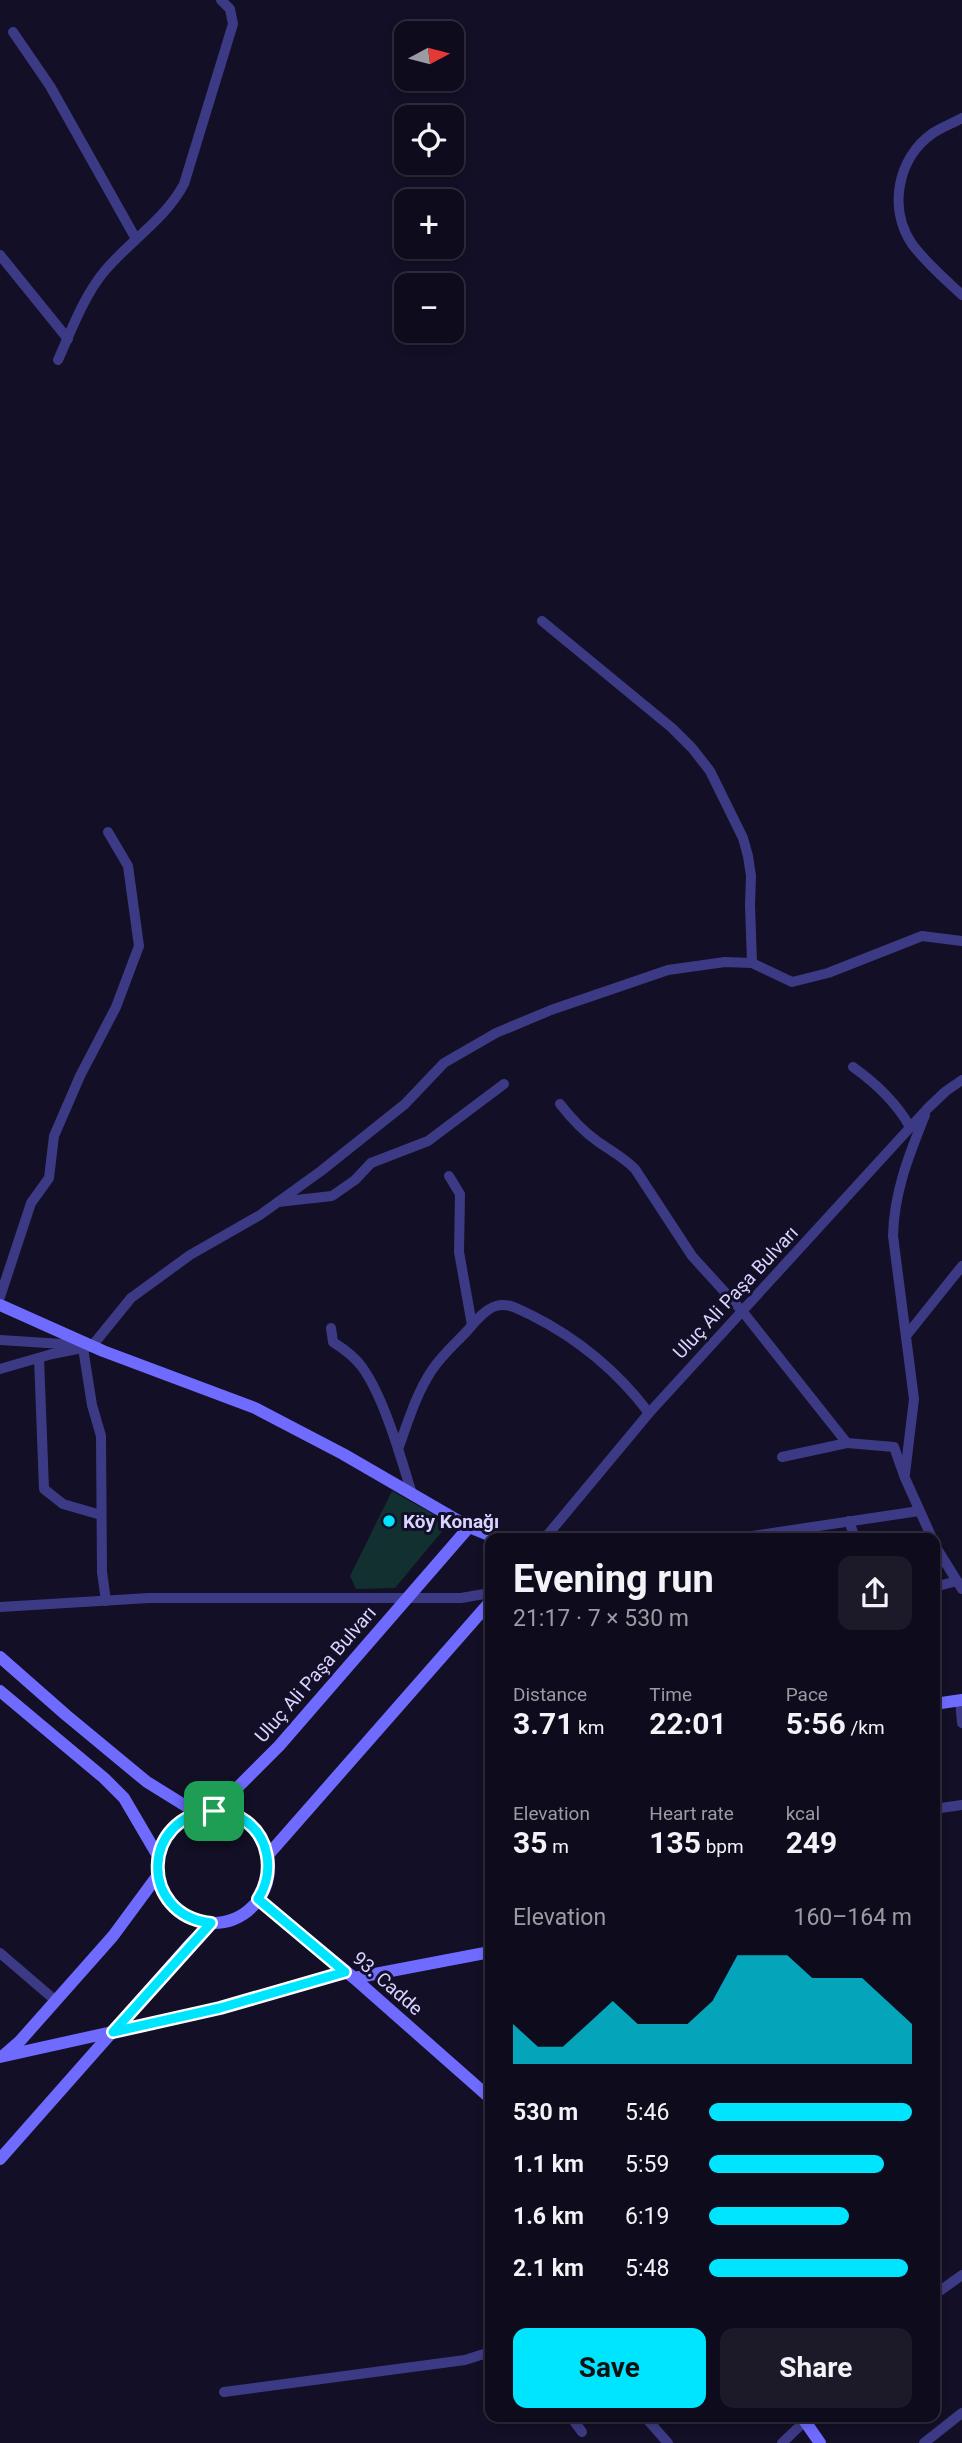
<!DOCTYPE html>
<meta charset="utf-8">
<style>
body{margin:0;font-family:Roboto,sans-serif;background:#1c1929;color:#f1f3f6;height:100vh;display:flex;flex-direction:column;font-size:26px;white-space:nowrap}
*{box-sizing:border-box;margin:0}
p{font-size:23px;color:#9b9ba3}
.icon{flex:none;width:38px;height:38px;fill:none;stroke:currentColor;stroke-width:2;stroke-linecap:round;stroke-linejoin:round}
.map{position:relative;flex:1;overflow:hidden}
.panel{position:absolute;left:485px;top:1533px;width:455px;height:889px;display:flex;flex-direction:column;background:#0e0b1c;border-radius:14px;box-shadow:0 4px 10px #0003,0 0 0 2px #2e2b3b}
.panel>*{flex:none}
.needle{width:46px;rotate:83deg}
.controls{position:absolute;left:394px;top:21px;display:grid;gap:14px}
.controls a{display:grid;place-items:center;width:70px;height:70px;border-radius:14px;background:#0e0b1c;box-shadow:0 4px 10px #0003,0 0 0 2px #2e2b3b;font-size:35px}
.pin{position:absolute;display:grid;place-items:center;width:60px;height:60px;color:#fff;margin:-30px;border-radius:14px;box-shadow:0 4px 10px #0006}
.round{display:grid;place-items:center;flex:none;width:74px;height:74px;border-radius:14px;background:#1c1929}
.overview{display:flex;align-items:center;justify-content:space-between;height:119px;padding:0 28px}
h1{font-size:38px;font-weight:700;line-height:52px}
.stats{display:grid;grid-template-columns:repeat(3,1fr);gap:10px;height:119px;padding:7px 28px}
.stats div{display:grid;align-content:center}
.stats b{font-size:30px;font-weight:700}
.stats small{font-size:19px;font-weight:400}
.stats p{font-size:19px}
.chart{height:196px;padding:14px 28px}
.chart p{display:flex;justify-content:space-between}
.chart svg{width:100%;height:126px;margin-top:7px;fill:#00e5ff;opacity:.7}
.cta{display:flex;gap:14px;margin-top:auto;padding:14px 28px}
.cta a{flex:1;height:80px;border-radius:14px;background:#00e5ff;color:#111;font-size:28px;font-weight:700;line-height:80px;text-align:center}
.cta a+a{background:#1c1929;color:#f1f3f6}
ul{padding:0 28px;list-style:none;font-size:23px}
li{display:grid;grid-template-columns:112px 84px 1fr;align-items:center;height:52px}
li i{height:18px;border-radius:9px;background:#00e5ff}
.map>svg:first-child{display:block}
</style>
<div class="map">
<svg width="962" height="2443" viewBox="0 0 962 2443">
<rect width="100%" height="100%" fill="#130f26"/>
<polygon fill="#12302f" points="392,1491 449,1523 395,1588 356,1589 350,1576"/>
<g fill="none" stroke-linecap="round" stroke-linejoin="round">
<g stroke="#3d3a85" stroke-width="10">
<polyline points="13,32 50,86 136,239"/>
<path d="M 962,118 C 953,123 942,127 933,133 C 897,158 888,209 912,244 C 926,263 945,279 962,295"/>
<polyline points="0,255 68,339"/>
<path d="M 58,360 C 71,331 83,298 103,273 C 128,242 165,220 184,184 L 233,24 L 230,9 L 221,0"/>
<polyline points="542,621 672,728 692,748 710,771 743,838 748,856 751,876 750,905 752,963"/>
<path d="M 853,1067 C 877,1084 896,1102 910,1127"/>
<path d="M 560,1104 C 571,1118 583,1131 597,1141 C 611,1151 623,1157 635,1169 L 692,1256 L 743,1312 L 847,1443 L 894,1447 L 905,1478 L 932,1538"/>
<polyline points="449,1176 460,1194 459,1252 472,1325"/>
<polyline points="278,1202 332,1196 355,1180 371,1163 428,1141 504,1084"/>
<polyline points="0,1297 31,1203 49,1178 54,1136 80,1076 116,1007 139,946 128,866 108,832"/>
<path d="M 331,1328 L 333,1342 C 344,1349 355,1357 362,1367 C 384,1397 401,1458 412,1494"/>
<polyline points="906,1336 962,1266"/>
<polyline points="0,1340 78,1345"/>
<polyline points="83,1348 92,1405 101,1436 102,1572 106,1601"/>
<polyline points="39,1358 44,1489 63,1504 101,1515"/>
<polyline points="0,1369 52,1354 92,1346 131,1298 190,1255 260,1215 321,1171 405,1104 444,1063 496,1033 551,1010 668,970 725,962 752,963 792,982 828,973 922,936 962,941"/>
<path d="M 398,1449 C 408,1422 416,1394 432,1370 C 442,1355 456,1343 468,1330 C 475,1322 485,1309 496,1306 C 509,1302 519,1310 531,1315 C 577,1338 618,1372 649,1413"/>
<polyline points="782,1457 847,1443"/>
<path d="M 905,1474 L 914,1399 L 893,1236 C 894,1192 909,1155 925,1115"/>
<polyline points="849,1521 855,1538"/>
<polyline points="545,1538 649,1413 927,1109 946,1091 962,1080"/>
<polyline points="739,1538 919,1511"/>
<polyline points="934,1544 962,1589"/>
<polyline points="934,1587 957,1581"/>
<polyline points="0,1607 149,1598 461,1598 490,1593"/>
<polyline points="960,1700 962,1723"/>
<polyline points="934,1809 962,1805"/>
<polyline points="0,1953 56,2001"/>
<polyline points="934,2295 962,2275"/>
<polyline points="224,2392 465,2360 490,2352"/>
<polyline points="571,2417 582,2432"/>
<polyline points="645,2417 668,2443"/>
<polyline points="782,2443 805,2421"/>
<polyline points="924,2443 962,2413"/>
</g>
<g stroke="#6f6bff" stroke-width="12">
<polyline points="0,1305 103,1351 255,1408 343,1454 469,1527 496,1538"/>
<polyline points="0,1657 66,1715 147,1782 197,1813"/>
<polyline points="0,1691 104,1778 124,1798 158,1856"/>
<polyline points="934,1704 962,1700"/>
<polyline points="214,1811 279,1746 469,1527"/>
<circle cx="213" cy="1867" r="56"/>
<polyline points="268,1855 490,1602"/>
<polyline points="258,1899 354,1978 490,2098"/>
<polyline points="354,1978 490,1952"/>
<polyline points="4,2055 20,2041 113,1936 158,1875"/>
<polyline points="0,2057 220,2008 345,1972"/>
<polyline points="0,2159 190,1944 211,1923"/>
<polyline points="802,2417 820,2443"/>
</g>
</g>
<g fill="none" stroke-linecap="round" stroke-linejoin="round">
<defs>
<path id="route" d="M 214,1811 C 223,1812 233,1813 241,1818 C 270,1835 275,1872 258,1899 L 345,1972 L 220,2008 L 113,2032 L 211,1923 C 138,1915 141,1815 214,1811 Z"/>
</defs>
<use href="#route" stroke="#fff" stroke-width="14"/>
<use href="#route" stroke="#00e5ff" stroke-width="9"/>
</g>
<circle fill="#00e5ff" stroke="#130f26" stroke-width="2.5" cx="389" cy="1521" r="7"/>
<g text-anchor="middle" stroke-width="6" stroke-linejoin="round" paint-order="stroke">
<g font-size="19" fill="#d9d4ff" stroke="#130f26">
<text transform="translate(735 1292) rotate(-47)" y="7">Uluç Ali Paşa Bulvarı</text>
<text transform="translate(315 1674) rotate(-49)" y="7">Uluç Ali Paşa Bulvarı</text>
<text transform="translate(388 1983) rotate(41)" y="7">93. Cadde</text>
</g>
<g font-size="19" font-weight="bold" fill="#d9d4ff" stroke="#130f26" text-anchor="start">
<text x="403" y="1528">Köy Konağı</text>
</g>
</g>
</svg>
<div class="controls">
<a><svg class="needle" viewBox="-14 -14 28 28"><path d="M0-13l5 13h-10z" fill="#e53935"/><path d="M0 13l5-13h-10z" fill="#9b9ba3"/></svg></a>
<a><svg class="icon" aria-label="locate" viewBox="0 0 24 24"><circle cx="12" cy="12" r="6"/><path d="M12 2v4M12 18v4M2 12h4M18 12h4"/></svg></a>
<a>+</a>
<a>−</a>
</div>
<div class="pin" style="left:214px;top:1811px;background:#1e9e55"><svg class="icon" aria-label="arrive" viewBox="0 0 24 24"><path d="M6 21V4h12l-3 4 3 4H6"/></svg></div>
<section class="panel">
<div class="overview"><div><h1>Evening run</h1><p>21:17 · 7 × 530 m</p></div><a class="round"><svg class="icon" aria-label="share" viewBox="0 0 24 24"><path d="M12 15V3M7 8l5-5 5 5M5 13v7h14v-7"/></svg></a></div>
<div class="stats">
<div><p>Distance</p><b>3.71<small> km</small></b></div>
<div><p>Time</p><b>22:01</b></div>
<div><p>Pace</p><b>5:56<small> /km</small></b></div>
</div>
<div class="stats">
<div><p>Elevation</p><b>35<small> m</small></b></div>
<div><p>Heart rate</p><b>135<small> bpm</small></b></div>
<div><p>kcal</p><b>249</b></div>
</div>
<div class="chart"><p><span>Elevation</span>160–164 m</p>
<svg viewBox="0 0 160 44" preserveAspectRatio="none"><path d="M0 44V30L10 38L20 38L30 30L40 22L50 30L60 30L70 30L80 22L90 6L100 6L110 6L120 14L130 14L140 14L150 22L160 30V44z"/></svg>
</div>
<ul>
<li><b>530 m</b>5:46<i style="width:100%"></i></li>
<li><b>1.1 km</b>5:59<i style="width:86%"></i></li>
<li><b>1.6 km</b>6:19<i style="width:69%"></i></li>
<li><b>2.1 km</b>5:48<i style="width:98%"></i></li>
</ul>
<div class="cta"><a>Save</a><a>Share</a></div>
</section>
</div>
